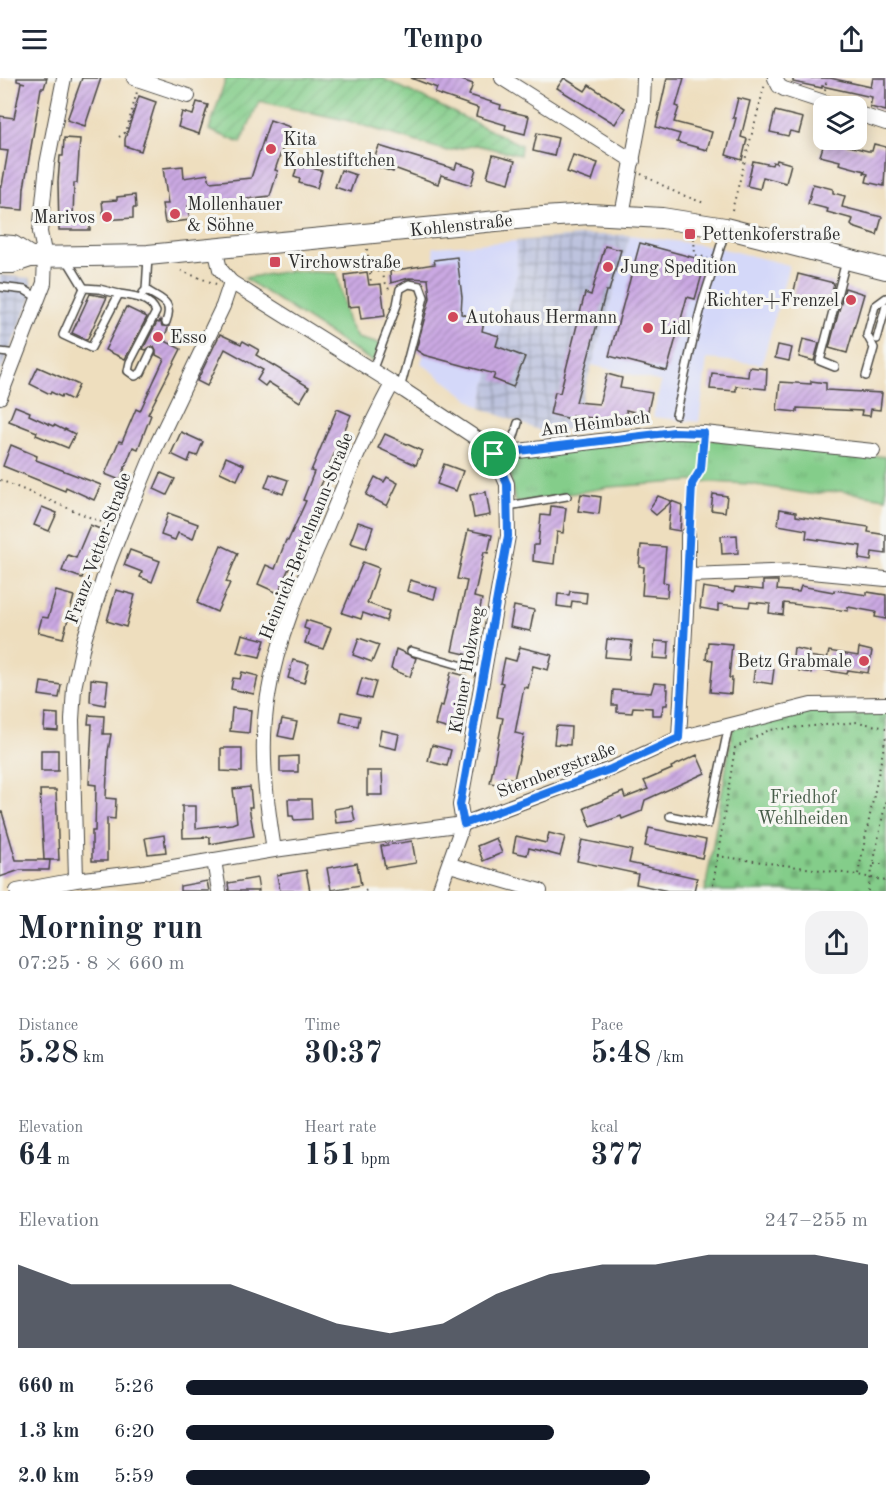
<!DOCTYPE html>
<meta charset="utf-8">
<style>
body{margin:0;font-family:"Old Standard TT",serif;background:#f2f2f3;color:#1f2937;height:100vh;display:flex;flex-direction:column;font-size:22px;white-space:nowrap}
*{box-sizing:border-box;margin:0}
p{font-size:20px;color:#747a83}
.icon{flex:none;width:33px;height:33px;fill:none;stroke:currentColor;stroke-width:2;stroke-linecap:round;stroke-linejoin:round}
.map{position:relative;height:813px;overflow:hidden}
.sheet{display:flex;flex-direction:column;background:#fff;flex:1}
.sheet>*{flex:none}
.tools{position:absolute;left:813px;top:18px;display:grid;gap:12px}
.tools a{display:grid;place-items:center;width:54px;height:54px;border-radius:12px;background:#fff;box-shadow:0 3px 15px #0003;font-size:30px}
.pin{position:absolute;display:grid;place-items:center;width:51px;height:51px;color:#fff;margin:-26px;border:3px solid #fff;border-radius:50%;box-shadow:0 2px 6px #0007}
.round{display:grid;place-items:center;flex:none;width:63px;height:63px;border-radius:18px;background:#f2f2f3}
.head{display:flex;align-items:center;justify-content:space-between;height:102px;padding:0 18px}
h1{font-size:33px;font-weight:700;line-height:45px}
.metrics{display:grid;grid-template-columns:repeat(3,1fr);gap:9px;height:102px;padding:6px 18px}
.metrics div{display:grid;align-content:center}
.metrics b{font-size:30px;font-weight:700}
.metrics small{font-size:16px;font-weight:400}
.metrics p{font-size:16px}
.chart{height:168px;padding:12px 18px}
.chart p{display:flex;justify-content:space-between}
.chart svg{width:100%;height:108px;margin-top:6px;fill:#111827;opacity:.7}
ul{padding:0 18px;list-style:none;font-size:20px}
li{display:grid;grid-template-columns:96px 72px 1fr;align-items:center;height:45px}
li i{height:15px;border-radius:8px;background:#111827}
header{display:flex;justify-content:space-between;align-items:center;height:78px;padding:0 18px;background:#fff;font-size:27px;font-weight:700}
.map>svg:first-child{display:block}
</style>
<header><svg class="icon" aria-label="menu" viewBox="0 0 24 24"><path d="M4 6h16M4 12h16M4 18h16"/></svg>Tempo<svg class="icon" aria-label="share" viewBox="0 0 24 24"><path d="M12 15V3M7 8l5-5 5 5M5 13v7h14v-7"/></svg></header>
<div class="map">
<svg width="886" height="813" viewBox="0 0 886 813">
<defs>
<pattern id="industrial-grid" width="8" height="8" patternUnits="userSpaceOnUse" patternTransform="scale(1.5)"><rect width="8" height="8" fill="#bdc3de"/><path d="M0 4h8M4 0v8" fill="none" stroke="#9a9fb4"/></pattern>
<pattern id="cemetery-stones" width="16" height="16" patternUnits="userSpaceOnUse" patternTransform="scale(1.5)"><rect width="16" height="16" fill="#84cd8a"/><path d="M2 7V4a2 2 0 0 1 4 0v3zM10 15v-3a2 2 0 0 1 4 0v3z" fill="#72b077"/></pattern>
<pattern id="park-tufts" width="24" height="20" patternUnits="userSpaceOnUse" patternTransform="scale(1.5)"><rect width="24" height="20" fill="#84cd8a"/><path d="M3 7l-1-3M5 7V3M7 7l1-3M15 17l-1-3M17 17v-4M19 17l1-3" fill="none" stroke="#72b077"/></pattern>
<pattern id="garden-furrows" width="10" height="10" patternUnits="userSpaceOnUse" patternTransform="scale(1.5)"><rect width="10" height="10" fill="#84cd8a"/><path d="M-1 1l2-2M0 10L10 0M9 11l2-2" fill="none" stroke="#72b077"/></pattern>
<pattern id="building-hatch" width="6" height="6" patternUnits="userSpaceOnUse" patternTransform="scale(1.5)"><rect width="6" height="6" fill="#cba9e3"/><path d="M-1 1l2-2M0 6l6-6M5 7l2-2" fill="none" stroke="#a58ab8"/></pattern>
</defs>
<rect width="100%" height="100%" fill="#f6f6f2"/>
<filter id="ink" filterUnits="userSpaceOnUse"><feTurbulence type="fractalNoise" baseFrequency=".0167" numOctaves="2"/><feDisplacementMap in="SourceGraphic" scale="12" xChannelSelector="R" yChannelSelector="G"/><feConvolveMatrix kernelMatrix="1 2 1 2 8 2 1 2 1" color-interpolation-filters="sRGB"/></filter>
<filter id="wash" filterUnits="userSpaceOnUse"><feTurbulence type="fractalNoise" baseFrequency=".008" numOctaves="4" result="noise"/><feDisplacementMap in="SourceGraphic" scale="24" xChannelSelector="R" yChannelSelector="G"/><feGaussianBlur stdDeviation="1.35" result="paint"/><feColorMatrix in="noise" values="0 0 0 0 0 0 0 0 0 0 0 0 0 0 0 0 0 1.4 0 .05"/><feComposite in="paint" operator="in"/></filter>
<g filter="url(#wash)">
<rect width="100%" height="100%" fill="#eedebe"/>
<g fill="#d4d8f9">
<polygon points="630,157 711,168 789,187 762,286 707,281 699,344 653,339 661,304 592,287"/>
<polygon points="516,163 518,195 499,258 481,330 421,285 440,219 433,169"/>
</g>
<g fill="url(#industrial-grid)">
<polygon points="590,157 630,157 573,351 541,353 481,330 499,258 518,195 516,163"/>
<polygon points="0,197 30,200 34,213 0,296"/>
</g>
<polygon fill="#84cd8a" stroke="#587c5a" stroke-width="1.5" points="290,193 337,195 347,242 357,260 380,266 373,284 244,200"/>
<polygon fill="url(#cemetery-stones)" stroke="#587c5a" stroke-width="1.5" points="812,631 886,631 886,813 705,813 733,650"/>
<polygon fill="url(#park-tufts)" stroke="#587c5a" stroke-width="1.5" points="688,359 886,379 886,420 841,413 809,416 750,406 693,403 610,409 515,425 508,385 513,378"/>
<polygon fill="url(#garden-furrows)" stroke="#587c5a" stroke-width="1.5" points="226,0 382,0 521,67 520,77 476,67 447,73 345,42 259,23 241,65 209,52"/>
<g id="blocks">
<g fill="url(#building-hatch)">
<polygon points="17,0 47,0 44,10 41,10 24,110 23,132 0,130 0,108 2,108 8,73 0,72 0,38 14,40 21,4 25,5 17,3"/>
<polygon points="82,0 101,0 85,48 67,42"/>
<polygon points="411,0 456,0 473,6 469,17 501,27 500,31 529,38 525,56 505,51 506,47 476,38 478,30 435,15 437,10"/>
<polygon points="564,0 585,13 589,7 625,30 615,46 557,10"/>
<polygon points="667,0 684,0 676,28 679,29 674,44 712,54 707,72 677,64 680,56 656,49"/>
<polygon points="793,0 830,0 871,9 873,0 886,0 886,33 870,29 872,19 822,8 822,10 793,4"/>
<polygon points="139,18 156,24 141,73 125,68 125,61"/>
<polygon points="738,20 750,23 741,59 747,61 742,82 726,77 736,40 733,40"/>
<polygon points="197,24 208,27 199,56 178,49 182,34 193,37"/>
<polygon points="775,33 803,40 799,55 790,53 788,58 770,54"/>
<polygon points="270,42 290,49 275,92 278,93 270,118 188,128 190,142 165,145 162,126 168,126 163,90 183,88 184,100 208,96 210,104 251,100"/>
<polygon points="537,55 558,60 554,78 533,73"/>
<polygon points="64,60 80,61 77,105 74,105 73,143 90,142 90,152 59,152 58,104 60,78 63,78"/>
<polygon points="825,62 846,64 845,67 868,73 872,73 874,66 886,69 884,108 866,104 868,96 864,95 865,93 839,86 840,83 820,78"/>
<polygon points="379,68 455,91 457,85 476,91 471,107 441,97 438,106 394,90 393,94 378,89 380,83 374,81"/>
<polygon points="493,77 515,83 509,105 487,99"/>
<polygon points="573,77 598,85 592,103 567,94"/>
<polygon points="777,82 791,86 786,105 763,99 760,111 747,108 753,83 772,87 773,84 776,85"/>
<polygon points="303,87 322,93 317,110 299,105 300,101 294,99 297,88 303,90"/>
<polygon points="341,92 356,97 350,114 335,109"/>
<polygon points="813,106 833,111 833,115 845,118 842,129 882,139 877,157 853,149 851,147 853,141 827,134 828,131 808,126"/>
<polygon points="135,117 136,130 133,130 133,140 104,142 102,123 117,122 117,119"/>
<polygon points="640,165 706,183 695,221 687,219 667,293 609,278"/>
<polygon points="605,168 621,172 609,213 606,213 576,324 599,326 607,296 622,300 620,310 652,315 647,337 626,332 627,343 572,338 571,341 550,336 555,314 560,315 585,215 591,217"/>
<polygon points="457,179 462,219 461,236 484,243 482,253 499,258 496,268 525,279 513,309 493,301 495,296 424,277 416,272 430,220 428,201 409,200 391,205 390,193 435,186 434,182"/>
<polygon points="367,194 369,207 381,206 385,238 361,241 359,228 348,229 345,197"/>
<polygon points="798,196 834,205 829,226 793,217"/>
<polygon points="845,210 864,216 847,275 829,270"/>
<polygon points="90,216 107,219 87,262 72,255"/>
<polygon points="126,229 147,239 125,281 105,272"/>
<polygon points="160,242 162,248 169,248 163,262 181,271 148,336 151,337 138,371 133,369 120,402 105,396 119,363 122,364 136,331 140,333 164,281 156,277 156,273 154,269 150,269 146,272 143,271 157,244 159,245"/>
<polygon points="220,256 241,266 243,263 259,272 256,277 309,309 300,324 268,304 265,308 257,302 263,292 225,271 207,308 197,303"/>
<polygon points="803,261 819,265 814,283 799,279"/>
<polygon points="778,267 792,270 789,283 775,280"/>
<polygon points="38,289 79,307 72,322 62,317 61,319 51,314 50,316 30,306"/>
<polygon points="749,289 767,291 766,311 736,308 736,313 710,311 712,295 748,299"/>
<polygon points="811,303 826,305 826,312 882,315 880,332 871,331 870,338 861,337 862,333 797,330 797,334 777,332 780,304 811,306"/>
<polygon points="15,328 30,334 29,337 53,348 54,347 64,352 65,351 75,356 68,370 36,357 37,354 9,343"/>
<polygon points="337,331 351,337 319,412 323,414 316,433 295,482 293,481 278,515 258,506 266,487 275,491 286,462 288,463 306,423 303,422 314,394 311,393"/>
<polygon points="181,354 203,364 197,378 191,376 188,384 171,376"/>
<polygon points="385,356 422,373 416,387 378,370"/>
<polygon points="11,367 37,378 36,382 101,407 94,422 66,409 65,413 3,388"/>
<polygon points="226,379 244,387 237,402 220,394"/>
<polygon points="444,386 463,393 456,413 437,406"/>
<polygon points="161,395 175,401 167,417 154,411"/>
<polygon points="270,396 288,402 283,416 265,409"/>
<polygon points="375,399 384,404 387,399 398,405 387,428 366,417"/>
<polygon points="486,414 490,437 474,440 470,417"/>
<polygon points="581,416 601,419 599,436 578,433"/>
<polygon points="713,416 727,418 725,434 711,432"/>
<polygon points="658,418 682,427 680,453 668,451 671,424 656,437 649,431"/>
<polygon points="551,428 566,430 563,455 557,454 554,486 533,483 534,467 538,467 541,437 550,438"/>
<polygon points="42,429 57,435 49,453 34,447"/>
<polygon points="780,431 796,434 796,438 869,449 868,454 886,457 886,476 872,474 871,483 859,481 861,468 806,460 807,452 778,447"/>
<polygon points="168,435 198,446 193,461 178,455 175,462 161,457"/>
<polygon points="358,444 373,449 366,470 350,465"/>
<polygon points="90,447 105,453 98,471 93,469 82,500 62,493 68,477 76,480"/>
<polygon points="468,452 492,457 488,475 484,474 474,519 482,521 470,577 452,573 467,503 457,501"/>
<polygon points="737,457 738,475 722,476 721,458"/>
<polygon points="221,467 238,475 226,504 230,505 217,534 197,525"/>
<polygon points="641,467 666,469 663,504 668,505 667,519 642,517 644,489 639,488"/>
<polygon points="130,472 160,483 152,504 140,499 142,494 124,487"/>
<polygon points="363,484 379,490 367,525 389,533 386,543 363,535 361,541 342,535"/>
<polygon points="410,502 437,510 434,521 407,513"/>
<polygon points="763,503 778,503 777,512 799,514 801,508 834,514 834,512 867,517 867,514 886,517 886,541 875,539 876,534 848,529 848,533 784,525 783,537 769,535 770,526 750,524 749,529 718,526 718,533 700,530 703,509 734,514 735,509 763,512"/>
<polygon points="116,512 135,517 126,549 107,543"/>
<polygon points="56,513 74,518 63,560 38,554 42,539 48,540"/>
<polygon points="570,513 587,515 586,525 572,523 571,530 557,528 558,516 569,517"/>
<polygon points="514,528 534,532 530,553 510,549"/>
<polygon points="306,542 331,550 323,571 305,565 309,552 304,550"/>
<polygon points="242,556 265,562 260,579 237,574"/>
<polygon points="359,560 379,567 372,584 353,577"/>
<polygon points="607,561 632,563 630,581 605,579"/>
<polygon points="655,563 669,564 668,581 653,580"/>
<polygon points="708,564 732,566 729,600 732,600 731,616 710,614 713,582 706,581"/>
<polygon points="520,569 552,577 548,592 533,588 528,610 524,609 515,655 524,657 520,676 514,701 504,699 503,707 490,705 503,640 497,639 503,605 500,604 505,580 516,583"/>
<polygon points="794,570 809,573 808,578 827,581 829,573 858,578 859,570 872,573 868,595 848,592 847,596 812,590 811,595 799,593 800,589 792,588"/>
<polygon points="396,571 416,580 410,599 391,591"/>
<polygon points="293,582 309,586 304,605 288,600"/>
<polygon points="755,589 774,591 772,606 753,603"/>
<polygon points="242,594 258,598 254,616 231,611 233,600 240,601"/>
<polygon points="451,594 466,598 453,652 435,647 440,627 443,628"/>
<polygon points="362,600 376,604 371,621 357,617"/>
<polygon points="91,601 108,603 105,627 90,624"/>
<polygon points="41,604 61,607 59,620 39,617"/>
<polygon points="654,605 666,606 666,611 668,611 667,627 664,627 661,637 652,637 652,630 633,629 632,635 617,634 617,627 612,627 613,612 651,615"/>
<polygon points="232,630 251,632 249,655 230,653"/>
<polygon points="342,634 360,638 358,648 340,644"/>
<polygon points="45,635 58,636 58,653 44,652"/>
<polygon points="89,637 104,638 103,656 111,656 108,674 106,720 116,721 115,741 107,740 107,783 92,783 92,753 95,753 96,707 89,706 92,646 88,646"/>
<polygon points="282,641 297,644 293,661 278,658"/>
<polygon points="556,648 571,649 570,667 554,666"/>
<polygon points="381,652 399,656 396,671 378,667"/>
<polygon points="432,667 451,672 447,688 428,683"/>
<polygon points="221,670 242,670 242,694 221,693"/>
<rect x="41" y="672" width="17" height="21"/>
<polygon points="697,677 705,695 645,722 642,733 622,741 621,738 591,749 584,730 623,714 625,720 648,711 644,703 672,691 671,689"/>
<polygon points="298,678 298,694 280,694 280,679"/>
<polygon points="367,693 382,693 383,717 367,717"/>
<polygon points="250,709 252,729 249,729 254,758 210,766 210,759 183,760 182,728 196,728 196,750 232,746 237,744 233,711"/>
<polygon points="40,712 56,712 59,782 44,782"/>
<polygon points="288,721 311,721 312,741 294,742 293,738 289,738"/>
<polygon points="352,728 355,743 336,745 334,731"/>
<polygon points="0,734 2,734 16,782 50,782 49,792 20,792 0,799"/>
<polygon points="649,750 706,762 702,780 645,768"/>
<polygon points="549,755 565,759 560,778 529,770 527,777 513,774 516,758 546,765"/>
<polygon points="164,757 166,774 148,776 145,760"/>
<polygon points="496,760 502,775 483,783 477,768"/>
<polygon points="582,762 632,772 629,785 697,800 694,813 668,813 636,806 638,796 577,783"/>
<polygon points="412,763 416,785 385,790 381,768"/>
<polygon points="357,785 361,807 331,812 327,790"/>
<polygon points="306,792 310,813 280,813 277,797"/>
<polygon points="257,800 259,813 229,813 228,805"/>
<polygon points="207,803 209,813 180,813 180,808"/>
</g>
</g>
</g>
<g filter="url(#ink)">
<use href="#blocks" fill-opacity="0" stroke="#484641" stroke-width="1.5"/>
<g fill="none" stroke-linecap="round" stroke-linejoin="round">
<defs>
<g id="service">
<polyline points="67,182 84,210"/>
<polyline points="0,209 25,212 38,220"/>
<path d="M 84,210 L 63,257 L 91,270 L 119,216 C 132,218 150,219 156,234 L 130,284 L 128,293 L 135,298 L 141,295 L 151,274"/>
<polyline points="84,210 99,211 119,216"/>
<path d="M 146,212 C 161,222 174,223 166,244"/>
<polyline points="143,215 146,212 148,179"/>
<polyline points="877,261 886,228"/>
<polyline points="0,274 17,276"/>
<polyline points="835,289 820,283 846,183"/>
<polyline points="372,293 397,227 400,211 409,206 420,208 424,219 400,311"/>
<polyline points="866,298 874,270 867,257 875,228 886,220"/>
<path d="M 676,337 C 685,299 692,261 703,223 C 710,199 719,177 725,152"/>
<polyline points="509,374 518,345"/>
<polyline points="508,428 567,418"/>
<polyline points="411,573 484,594"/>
<polyline points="670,738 708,746 729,647"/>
</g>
<g id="minor">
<polyline points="134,0 188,18"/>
<polyline points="502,0 633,83"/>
<polyline points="775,0 779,8 784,11 836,28"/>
<polyline points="856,35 886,45"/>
<polyline points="622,137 643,25 644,0"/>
<polyline points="215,171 220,191 231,204 405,313 482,364 494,376 507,406 508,458 460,727 463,746 439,813"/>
<polyline points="0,319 44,205 45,179 40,154 47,86 64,0"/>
<polyline points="494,376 674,354 704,355 873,373"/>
<polyline points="688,497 801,493 886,501"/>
<polyline points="679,660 688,497 688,457"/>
<path d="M 274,772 C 266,721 259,669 268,618 C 277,561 301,507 324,455 C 345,404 366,354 392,306"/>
<polyline points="214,782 219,813"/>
<polyline points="450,787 540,813"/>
<polyline points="76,802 72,642 74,610 84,562 108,486 121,453 157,366 223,228 231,204"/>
<polyline points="17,813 76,802 143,794 274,772 463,746 611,691 679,660 811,627 886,626"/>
</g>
<g id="secondary">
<polyline points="0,167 13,168 30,179"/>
<polyline points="0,185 12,185 30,179 148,177 527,140 590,136 662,140 725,150 886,191"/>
</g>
</defs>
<use href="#service" stroke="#484641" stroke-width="10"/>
<use href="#minor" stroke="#484641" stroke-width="16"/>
<use href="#secondary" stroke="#484641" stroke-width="22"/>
<g stroke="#484641" stroke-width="2" stroke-dasharray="1.5 4.5" stroke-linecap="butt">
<polyline points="825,12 827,0"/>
<polyline points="119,59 126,54 137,14"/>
<polyline points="641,96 677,115 704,125"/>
<polyline points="732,132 765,6"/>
<polyline points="694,160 695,177 708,180"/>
<polyline points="367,171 370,194 383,193 384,202 390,213"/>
<polyline points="181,193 216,206"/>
<polyline points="370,195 371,207"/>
<polyline points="0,402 111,448"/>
<polyline points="689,446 692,406 701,391 703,367"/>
<polyline points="717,778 858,797 886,803"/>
<polyline points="874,786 886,786"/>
<polyline points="858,796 886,658"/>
<polyline points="365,813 367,812"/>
<polyline points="712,813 735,670 769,652 858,644 886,650"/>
<polyline points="868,813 886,722"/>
</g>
<use href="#service" stroke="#fff" stroke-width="7"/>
<use href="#minor" stroke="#fff" stroke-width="14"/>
<use href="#secondary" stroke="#fff" stroke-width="20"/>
</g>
</g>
<g fill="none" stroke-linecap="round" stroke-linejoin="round" filter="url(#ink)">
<defs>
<polygon id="route" points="674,354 704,355 701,391 692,406 679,660 611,691 464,746 460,727 508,458 507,406 494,376"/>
</defs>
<use href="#route" stroke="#fff" stroke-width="12"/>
<use href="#route" stroke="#1a73e8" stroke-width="8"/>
</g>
<g fill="#d1495b" stroke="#f6f6f2" stroke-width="2">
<circle cx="271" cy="71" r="6"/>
<circle cx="175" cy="136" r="6"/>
<circle cx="107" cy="139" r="6"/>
<rect x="684" y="150" width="12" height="12" rx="3"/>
<rect x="269" y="178" width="12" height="12" rx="3"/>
<circle cx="608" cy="189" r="6"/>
<circle cx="851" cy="222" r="6"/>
<circle cx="453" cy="239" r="6"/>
<circle cx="648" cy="250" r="6"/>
<circle cx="158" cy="259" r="6"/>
<circle cx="864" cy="583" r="6"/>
</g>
<g text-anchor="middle" stroke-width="6" stroke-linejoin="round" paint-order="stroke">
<g font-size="18" fill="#2b2b2b" stroke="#f6f6f2" text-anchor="start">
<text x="283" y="67">Kita<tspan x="283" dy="21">Kohlestiftchen</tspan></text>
<text x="187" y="132">Mollenhauer<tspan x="187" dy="21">&amp; Söhne</tspan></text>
<text x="95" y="145" text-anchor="end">Marivos</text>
<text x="702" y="162">Pettenkoferstraße</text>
<text x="287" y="190">Virchowstraße</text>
<text x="620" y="195">Jung Spedition</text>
<text x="839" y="228" text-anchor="end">Richter+Frenzel</text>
<text x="465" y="245">Autohaus Hermann</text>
<text x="660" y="256">Lidl</text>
<text x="170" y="265">Esso</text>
<text x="852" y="589" text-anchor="end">Betz Grabmale</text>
</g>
<g font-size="18" fill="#2b2b2b" stroke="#f6f6f2">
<text transform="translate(461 147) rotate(-6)" y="6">Kohlenstraße</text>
<text transform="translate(595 345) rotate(-7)" y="6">Am Heimbach</text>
<text transform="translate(306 458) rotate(-68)" y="6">Heinrich-Bertelmann-Straße</text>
<text transform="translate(98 470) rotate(-70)" y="6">Franz-Vetter-Straße</text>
<text transform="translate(466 592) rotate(-80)" y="6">Kleiner Holzweg</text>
<text transform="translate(556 692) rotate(-21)" y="6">Sternbergstraße</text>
</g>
<g font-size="18" fill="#465c48" stroke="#f6f6f2">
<text x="803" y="725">Friedhof<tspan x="803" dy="21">Wehlheiden</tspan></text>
</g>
</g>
</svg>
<div class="tools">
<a><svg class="icon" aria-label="layers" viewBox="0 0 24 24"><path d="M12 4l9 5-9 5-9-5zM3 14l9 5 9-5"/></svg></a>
</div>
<div class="pin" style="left:494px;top:376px;background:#1e9e55"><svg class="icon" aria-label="arrive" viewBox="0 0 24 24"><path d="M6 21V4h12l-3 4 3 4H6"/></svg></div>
</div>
<section class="sheet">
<div class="head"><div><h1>Morning run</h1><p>07:25 · 8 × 660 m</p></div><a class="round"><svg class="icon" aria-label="share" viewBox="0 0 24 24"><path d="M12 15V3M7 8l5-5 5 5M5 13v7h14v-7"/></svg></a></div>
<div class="metrics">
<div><p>Distance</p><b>5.28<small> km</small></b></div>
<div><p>Time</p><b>30:37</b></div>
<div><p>Pace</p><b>5:48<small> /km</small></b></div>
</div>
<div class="metrics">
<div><p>Elevation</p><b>64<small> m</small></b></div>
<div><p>Heart rate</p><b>151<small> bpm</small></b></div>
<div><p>kcal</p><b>377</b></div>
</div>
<div class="chart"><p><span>Elevation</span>247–255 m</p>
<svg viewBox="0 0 160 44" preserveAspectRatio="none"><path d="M0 44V10L10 18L20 18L30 18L40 18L50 26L60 34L70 38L80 34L90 22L100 14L110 10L120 10L130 6L140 6L150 6L160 10V44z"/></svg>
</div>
<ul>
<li><b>660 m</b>5:26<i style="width:100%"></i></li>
<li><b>1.3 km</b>6:20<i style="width:54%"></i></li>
<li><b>2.0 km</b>5:59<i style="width:68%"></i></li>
</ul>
</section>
